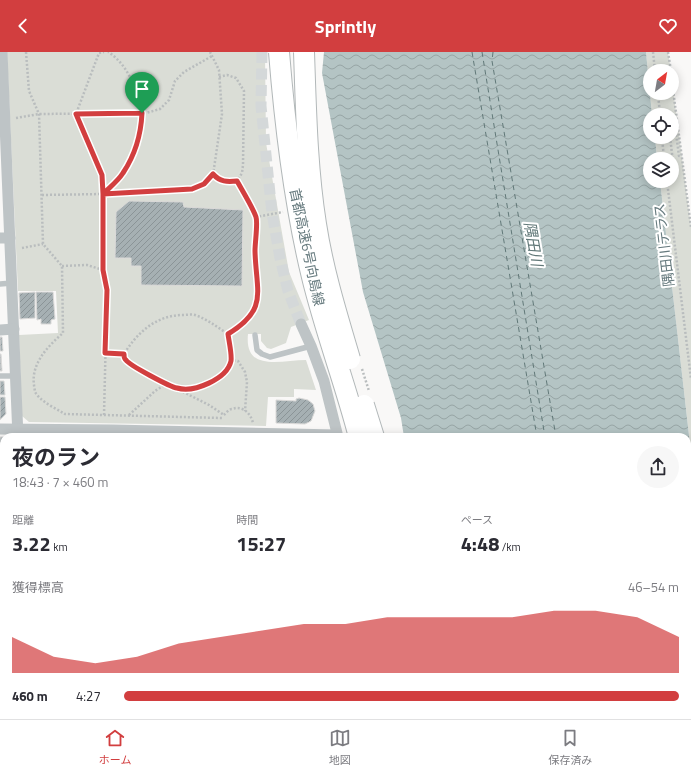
<!DOCTYPE html>
<html lang="ja">
<meta charset="utf-8">
<style>
body{margin:0;font-family:"Titillium Web","Noto Sans JP",sans-serif;background:#f7f7f7;color:#2b2b33;height:100vh;display:flex;flex-direction:column;font-size:15px;white-space:nowrap}
*{box-sizing:border-box;margin:0}
p{font-size:13px;color:#7c7c81}
.icon{flex:none;width:22px;height:22px;fill:none;stroke:currentColor;stroke-width:2;stroke-linecap:round;stroke-linejoin:round}
.map{position:relative;flex:1;overflow:hidden}
.sheet{position:absolute;left:0px;top:381px;width:691px;height:286px;display:flex;flex-direction:column;background:#fff;border-radius:12px 12px 0 0;box-shadow:0 2px 10px #0003}
.sheet>*{flex:none}
.needle{width:26px;rotate:31deg}
.controls{position:absolute;left:643px;top:12px;display:grid;gap:8px}
.controls a{display:grid;place-items:center;width:36px;height:36px;border-radius:50%;background:#fff;box-shadow:0 2px 10px #0003;font-size:20px}
.pin{position:absolute;display:grid;place-items:center;width:34px;height:34px;color:#fff;margin:-41px -17px;border-radius:50% 50% 50% 0;rotate:-45deg;box-shadow:0 0 4px #0007}
.pin .icon{rotate:45deg}
.round{display:grid;place-items:center;flex:none;width:42px;height:42px;border-radius:21px;background:#f7f7f7}
.overview{display:flex;align-items:center;justify-content:space-between;height:68px;padding:0 12px}
h1{font-size:22px;font-weight:700;line-height:30px}
.figures{display:grid;grid-template-columns:repeat(3,1fr);gap:6px;height:68px;padding:4px 12px}
.figures div{display:grid;align-content:center}
.figures b{font-size:20px;font-weight:700}
.figures small{font-size:11px;font-weight:400}
.figures p{font-size:11px}
.chart{height:112px;padding:8px 12px}
.chart p{display:flex;justify-content:space-between}
.chart svg{width:100%;height:72px;margin-top:4px;fill:#d23e3f;opacity:.7}
ul{padding:0 12px;list-style:none;font-size:13px}
li{display:grid;grid-template-columns:64px 48px 1fr;align-items:center;height:30px}
li i{height:10px;border-radius:5px;background:#d23e3f}
header{display:flex;justify-content:space-between;align-items:center;height:52px;padding:0 12px;background:#d23e3f;color:#fff;font-size:18px;font-weight:700}
.tab-bar{display:flex;justify-content:space-around;align-items:center;height:56px;border-top:1px solid #e1e1e2;background:#fff;font-size:11px;color:#7c7c81}
.tab-bar a{display:grid;justify-items:center;gap:2px}
.tab-bar .current{color:#d23e3f}
.map>svg:first-child{display:block}
</style>
<header><svg class="icon" aria-label="back" viewBox="0 0 24 24"><path d="M15 5l-7 7 7 7"/></svg>Sprintly<svg class="icon" aria-label="heart" viewBox="0 0 24 24"><path d="M12 20l-8-8c-3-5 5-10 8-4 3-6 11-1 8 4z"/></svg></header>
<div class="map">
<svg width="691" height="667" viewBox="0 0 691 667">
<defs>
<pattern id="water-waves" width="16" height="10" patternUnits="userSpaceOnUse"><rect width="16" height="10" fill="#b4c4c4"/><path d="M0 5q4-4 8 0t8 0" fill="none" stroke="#96a4a4"/></pattern>
<pattern id="building-hatch" width="6" height="6" patternUnits="userSpaceOnUse"><rect width="6" height="6" fill="#a6b0b3"/><path d="M-1 1l2-2M0 6l6-6M5 7l2-2" fill="none" stroke="#8b9497"/></pattern>
</defs>
<rect width="100%" height="100%" fill="#f9f8f7"/>
<g fill="#daddd6">
<path d="M 7,0 L 265,0 L 266,91 L 289,220 L 309,268 L 291,275 L 286,291 L 271,297 L 267,296 L 261,289 L 261,282 L 248,282 C 244,321 282,308 306,308 L 316,338 L 294,337 L 294,345 L 268,345 L 266,374 L 29,370 L 22,364 L 19,283 L 58,281 L 56,239 L 18,239 Z"/>
<polygon points="646,0 668,0 671,19 650,19 650,41 672,41 672,30 691,175 691,421 690,392 660,129 672,129 672,107 657,107 655,85 672,85 672,63 652,63"/>
<polygon points="691,560 691,667 683,667 683,663 687,663 687,612"/>
</g>
<g fill="url(#water-waves)">
<path d="M 324,0 L 646,0 L 652,63 L 650,63 L 650,85 L 655,85 L 657,107 L 650,107 L 650,129 L 660,129 L 690,392 C 691,465 691,539 687,612 L 687,385 L 404,385 L 401,366 L 363,240 L 322,21 Z"/>
<rect x="422" y="663" width="261" height="4"/>
</g>
<rect fill="#f9f8f7" x="687" y="486" width="4" height="50"/>
<g fill="none" stroke-linecap="round" stroke-linejoin="round">
<g stroke="#617878" stroke-width="1" stroke-dasharray="5 4" stroke-linecap="butt">
<polyline points="472,0 537,385"/>
<polyline points="482,0 545,385"/>
<polyline points="493,0 492,9 556,385"/>
<polyline points="524,667 524,663"/>
<polyline points="534,667 535,663"/>
<polyline points="543,667 543,663"/>
</g>
</g>
<g fill="url(#building-hatch)" stroke="#dbdad9">
<polygon points="129,149 183,150 184,155 243,158 242,234 141,233 141,214 131,214 131,206 115,206 116,160"/>
<polygon points="35,240 35,266 20,267 19,241"/>
<polygon points="36,240 53,240 55,267 51,268 51,272 41,272 41,267 37,268"/>
<polygon points="0,285 2,285 3,299 0,299"/>
<polygon points="0,302 1,302 2,319 0,319"/>
<polygon points="0,329 4,329 5,343 0,343"/>
<polygon points="0,345 5,345 6,362 0,368"/>
<polygon points="299,346 308,348 313,352 315,359 311,369 305,372 276,371 276,348 296,349 296,347"/>
<rect x="0" y="385" width="4" height="11"/>
<rect x="0" y="398" width="4" height="8"/>
<rect x="0" y="408" width="4" height="9"/>
<rect x="0" y="418" width="4" height="8"/>
<polygon points="0,434 4,434 4,440 0,439"/>
<polygon points="0,441 4,442 4,446 0,446"/>
<rect x="0" y="447" width="4" height="14"/>
<rect x="0" y="462" width="4" height="10"/>
<rect x="0" y="530" width="4" height="38"/>
<polygon points="0,590 4,590 4,605 1,605"/>
<rect x="0" y="611" width="4" height="19"/>
<rect x="10" y="663" width="31" height="4"/>
<polygon points="61,663 82,663 83,667 61,667"/>
<polygon points="89,663 104,663 105,667 89,667"/>
<rect x="106" y="663" width="17" height="4"/>
<polygon points="124,663 140,663 140,666 124,667"/>
<polygon points="153,663 173,663 173,664 154,666"/>
<polygon points="174,663 192,663 193,667 174,667"/>
<rect x="201" y="663" width="12" height="2"/>
<rect x="223" y="663" width="35" height="4"/>
<polygon points="277,663 291,663 282,664 283,667 277,667"/>
<rect x="293" y="663" width="11" height="4"/>
<rect x="306" y="663" width="22" height="4"/>
<polygon points="330,663 365,663 366,667 330,667"/>
<polygon points="221,665 221,667 201,667"/>
<rect x="283" y="665" width="8" height="2"/>
</g>
<g fill="none" stroke-linecap="round" stroke-linejoin="round">
<polyline stroke="#d4d8d9" stroke-width="11" stroke-dasharray="11 5.5" stroke-linecap="butt" points="262,0 261,54 272,161 280,206 288,239 301,272"/>
<defs>
<g id="primary">
<polyline points="0,493 4,493"/>
<polyline points="687,505 691,505"/>
<polyline points="0,509 4,509"/>
<polyline points="687,519 691,519"/>
</g>
<g id="motorway">
<polyline points="389,667 389,663"/>
<polyline points="407,667 407,663"/>
</g>
</defs>
<use href="#primary" stroke="#b0b7b9" stroke-width="19"/>
<use href="#motorway" stroke="#b2b8b9" stroke-width="22"/>
<g stroke="#b9bdbe" stroke-width="2.5" stroke-dasharray="2 2" stroke-linecap="butt">
<path d="M 26,0 L 29,39 L 39,62 L 43,192 L 62,214 L 63,281 C 47,295 31,312 34,333 C 34,334 35,339 35,340 C 41,350 55,356 65,362 L 222,366"/>
<polyline points="653,0 655,19"/>
<polyline points="668,0 671,19"/>
<polyline points="219,25 227,23 236,26 244,39 243,113 242,121 237,129"/>
<polyline points="672,30 691,175"/>
<polyline points="658,41 660,63"/>
<polyline points="16,66 39,62 146,61 160,57 169,48 175,29 184,20 212,4"/>
<polyline points="678,73 675,74 679,104 682,103"/>
<polyline points="662,85 664,107"/>
<polyline points="670,85 674,118 672,118"/>
<path d="M 213,123 C 220,130 227,130 237,129"/>
<polyline points="237,129 256,165 283,160"/>
<polyline points="667,129 691,327"/>
<path d="M 103,142 C 110,136 118,129 123,122 C 134,106 144,80 142,60 C 141,51 138,42 134,34 C 129,21 120,7 108,0"/>
<polyline points="42,143 103,142 192,137 204,132 213,123 222,62 219,18 210,0"/>
<polyline points="22,196 43,192"/>
<polyline points="62,214 87,213 103,218"/>
<polyline points="228,282 246,269 256,253 258,239 256,201 256,165"/>
<path d="M 105,301 L 124,302 C 137,281 156,263 183,263 C 187,263 191,262 195,263 C 207,267 217,275 228,282 L 231,308 L 238,309 L 245,320 L 247,330 L 245,359"/>
<polyline points="124,302 125,308 140,318 209,353 224,363"/>
<polyline points="362,317 369,339"/>
<path d="M 177,336 C 193,337 218,332 227,317 C 229,315 230,311 231,308"/>
<polyline points="104,363 107,238 103,218 102,123 76,62 99,1 104,0"/>
<polyline points="129,363 155,339 166,332"/>
<path d="M 224,363 C 226,361 229,357 232,357 C 243,353 251,362 253,371"/>
</g>
<g stroke="#bec4c6" stroke-width="5.5">
<polyline points="0,232 12,231"/>
<polyline points="255,283 257,298 262,302 270,305 311,294"/>
<polyline points="0,324 15,324"/>
<polyline points="0,429 4,429"/>
</g>
<g stroke="#bec4c6" stroke-width="11">
<polyline points="2,0 18,385"/>
<polyline points="0,186 10,186"/>
<polyline points="301,272 311,294 324,329 338,385"/>
<polyline points="0,278 14,277"/>
<polyline points="0,377 113,378 337,383"/>
<polyline points="0,578 4,578"/>
<polyline points="0,637 4,637"/>
<polyline points="51,663 52,667"/>
<polyline points="148,663 148,667"/>
<polyline points="196,663 197,667"/>
<polyline points="268,663 268,667"/>
</g>
<polyline stroke="#bec4c6" stroke-width="13" points="376,667 376,663"/>
<use href="#primary" stroke="#fff" stroke-width="17"/>
<use href="#motorway" stroke="#fff" stroke-width="20"/>
<defs>
<g id="motorway-bridge">
<path d="M 279,0 C 285,75 294,151 312,225 C 325,279 345,331 359,385"/>
<path d="M 304,0 C 306,57 307,115 316,172 C 323,218 337,263 350,307"/>
<polyline points="364,353 374,385"/>
</g>
</defs>
<use href="#motorway-bridge" stroke="#b2b8b9" stroke-width="22" stroke-linecap="butt"/>
<use href="#motorway-bridge" stroke="#fff" stroke-width="20"/>
</g>
<g fill="none" stroke-linecap="round" stroke-linejoin="round">
<defs>
<path id="route" d="M 142,61 C 141,83 135,103 123,121 C 118,129 109,136 103,142 L 103,218 L 107,238 L 105,301 L 124,302 C 124,304 124,307 126,308 C 129,313 170,335 177,336 C 194,341 227,327 231,309 C 232,302 229,290 228,282 C 269,257 256,240 255,199 C 255,190 258,171 256,165 C 253,156 242,138 237,129 C 227,130 220,130 213,122 L 204,132 L 192,137 L 103,142 L 102,123 L 76,62 L 142,61"/>
</defs>
<use href="#route" stroke="#fff" stroke-width="8"/>
<use href="#route" stroke="#d23e3f" stroke-width="5"/>
</g>
<g text-anchor="middle" stroke-width="4" stroke-linejoin="round" paint-order="stroke">
<g font-size="14" fill="#667a7e" stroke="#fff">
<text transform="translate(664 193) rotate(-97)" y="5">隅田川テラス</text>
<text transform="translate(307 195) rotate(78)" y="5">首都高速6号向島線</text>
</g>
<g font-size="15" font-style="italic" fill="#617878" stroke="#fff">
<text transform="translate(533 192) rotate(80)" y="5">隅田川</text>
</g>
</g>
</svg>
<div class="controls">
<a><svg class="needle" viewBox="-14 -14 28 28"><path d="M0-13l5 13h-10z" fill="#e53935"/><path d="M0 13l5-13h-10z" fill="#7c7c81"/></svg></a>
<a><svg class="icon" aria-label="locate" viewBox="0 0 24 24"><circle cx="12" cy="12" r="6"/><path d="M12 2v4M12 18v4M2 12h4M18 12h4"/></svg></a>
<a><svg class="icon" aria-label="layers" viewBox="0 0 24 24"><path d="M12 4l9 5-9 5-9-5zM3 14l9 5 9-5"/></svg></a>
</div>
<div class="pin" style="left:142px;top:61px;background:#1e9e55"><svg class="icon" aria-label="arrive" viewBox="0 0 24 24"><path d="M6 21V4h12l-3 4 3 4H6"/></svg></div>
<section class="sheet">
<div class="overview"><div><h1>夜のラン</h1><p>18:43 · 7 × 460 m</p></div><a class="round"><svg class="icon" aria-label="share" viewBox="0 0 24 24"><path d="M12 15V3M7 8l5-5 5 5M5 13v7h14v-7"/></svg></a></div>
<div class="figures">
<div><p>距離</p><b>3.22<small> km</small></b></div>
<div><p>時間</p><b>15:27</b></div>
<div><p>ペース</p><b>4:48<small> /km</small></b></div>
</div>
<div class="chart"><p><span>獲得標高</span>46–54 m</p>
<svg viewBox="0 0 160 44" preserveAspectRatio="none"><path d="M0 44V22L10 34L20 38L30 34L40 26L50 22L60 18L70 14L80 14L90 10L100 10L110 10L120 10L130 6L140 6L150 10L160 22V44z"/></svg>
</div>
<ul>
<li><b>460 m</b>4:27<i style="width:100%"></i></li>
</ul>
</section>
</div>
<nav class="tab-bar">
<a class="current"><svg class="icon" aria-label="home" viewBox="0 0 24 24"><path d="M3 11l9-7 9 7M6 9v11h12V9"/></svg>ホーム</a>
<a><svg class="icon" aria-label="map" viewBox="0 0 24 24"><path d="M3 6l6-2 6 2 6-2v14l-6 2-6-2-6 2zM9 4v14M15 6v14"/></svg>地図</a>
<a><svg class="icon" aria-label="saved" viewBox="0 0 24 24"><path d="M7 4h10v16l-5-4-5 4z"/></svg>保存済み</a>
</nav>
